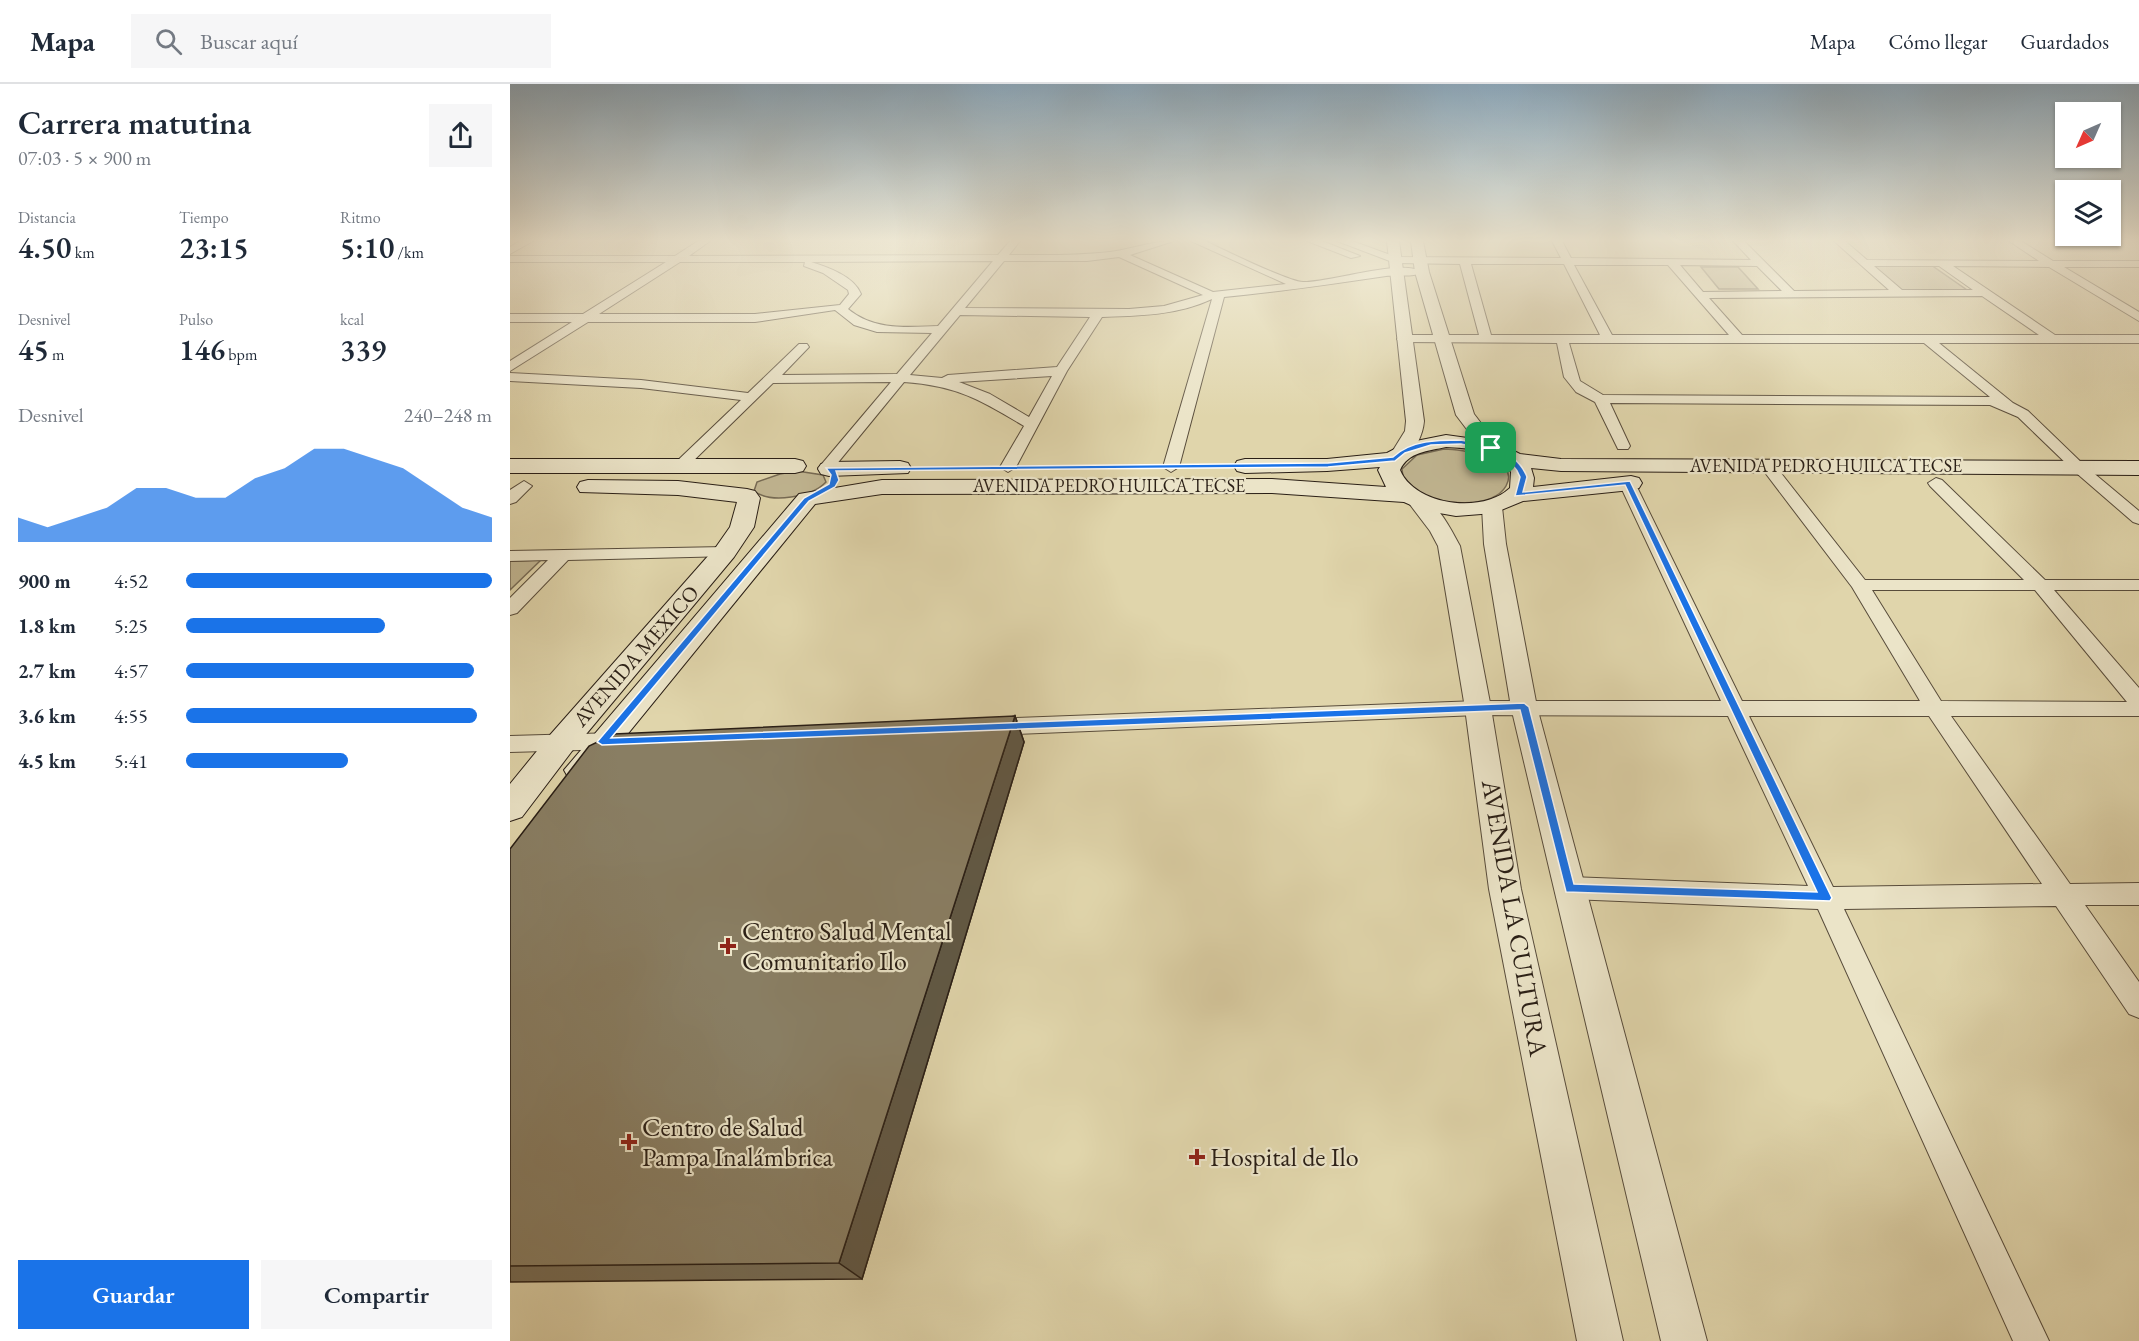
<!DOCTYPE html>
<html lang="es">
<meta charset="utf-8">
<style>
body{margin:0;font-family:"EB Garamond",serif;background:#f6f6f7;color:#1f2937;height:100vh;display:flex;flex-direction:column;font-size:22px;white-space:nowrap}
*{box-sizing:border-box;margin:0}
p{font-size:20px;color:#747a83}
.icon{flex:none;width:33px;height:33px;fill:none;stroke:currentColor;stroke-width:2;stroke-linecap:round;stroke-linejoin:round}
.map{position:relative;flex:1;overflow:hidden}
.side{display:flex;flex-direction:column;background:#fff;width:510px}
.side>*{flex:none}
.needle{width:39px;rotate:225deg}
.buttons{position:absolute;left:1545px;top:18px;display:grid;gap:12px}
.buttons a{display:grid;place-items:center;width:66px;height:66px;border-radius:0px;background:#fff;box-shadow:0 2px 4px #0004;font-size:30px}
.pin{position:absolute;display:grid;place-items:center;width:51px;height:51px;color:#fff;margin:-26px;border-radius:12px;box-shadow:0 3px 9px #0006}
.round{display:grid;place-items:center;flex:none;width:63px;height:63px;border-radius:0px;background:#f6f6f7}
.head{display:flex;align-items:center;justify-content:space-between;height:102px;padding:0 18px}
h1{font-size:33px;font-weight:600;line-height:45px}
.stats{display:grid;grid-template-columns:repeat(3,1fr);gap:9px;height:102px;padding:6px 18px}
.stats div{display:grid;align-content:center}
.stats b{font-size:30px;font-weight:600}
.stats small{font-size:16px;font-weight:400}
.stats p{font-size:16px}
.chart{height:168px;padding:12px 18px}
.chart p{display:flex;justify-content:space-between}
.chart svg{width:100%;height:108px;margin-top:6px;fill:#1a73e8;opacity:.7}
.action{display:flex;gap:12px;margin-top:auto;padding:12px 18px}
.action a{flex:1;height:69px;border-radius:0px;background:#1a73e8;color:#fff;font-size:24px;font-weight:600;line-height:69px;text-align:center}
.action a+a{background:#f6f6f7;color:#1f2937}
ul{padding:0 18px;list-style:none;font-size:20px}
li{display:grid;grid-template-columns:96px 72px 1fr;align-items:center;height:45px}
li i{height:15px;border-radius:8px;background:#1a73e8}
header{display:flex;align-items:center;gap:36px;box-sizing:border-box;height:84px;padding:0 30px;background:#fff;border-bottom:2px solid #e0e1e3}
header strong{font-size:28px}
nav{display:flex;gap:33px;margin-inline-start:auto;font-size:21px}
.search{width:420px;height:54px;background:#f6f6f7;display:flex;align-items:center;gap:15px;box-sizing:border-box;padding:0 21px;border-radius:0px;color:#747a83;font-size:22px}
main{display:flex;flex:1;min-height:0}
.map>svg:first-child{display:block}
</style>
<header>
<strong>Mapa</strong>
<div class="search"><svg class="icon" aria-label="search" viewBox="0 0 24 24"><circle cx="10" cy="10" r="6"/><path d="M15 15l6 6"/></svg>Buscar aquí</div>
<nav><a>Mapa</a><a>Cómo llegar</a><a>Guardados</a></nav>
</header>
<main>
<section class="side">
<div class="head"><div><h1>Carrera matutina</h1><p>07:03 · 5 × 900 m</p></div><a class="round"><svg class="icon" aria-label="share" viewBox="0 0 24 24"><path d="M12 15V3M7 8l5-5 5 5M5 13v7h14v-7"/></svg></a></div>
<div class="stats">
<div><p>Distancia</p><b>4.50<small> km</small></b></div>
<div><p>Tiempo</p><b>23:15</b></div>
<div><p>Ritmo</p><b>5:10<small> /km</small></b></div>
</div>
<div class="stats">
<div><p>Desnivel</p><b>45<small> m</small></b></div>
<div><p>Pulso</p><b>146<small> bpm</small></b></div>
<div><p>kcal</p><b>339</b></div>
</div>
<div class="chart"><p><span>Desnivel</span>240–248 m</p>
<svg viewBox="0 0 160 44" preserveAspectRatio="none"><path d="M0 44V34L10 38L20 34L30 30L40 22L50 22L60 26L70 26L80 18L90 14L100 6L110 6L120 10L130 14L140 22L150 30L160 34V44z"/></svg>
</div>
<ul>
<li><b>900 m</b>4:52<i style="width:100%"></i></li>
<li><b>1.8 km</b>5:25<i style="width:65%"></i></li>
<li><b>2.7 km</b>4:57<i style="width:94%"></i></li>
<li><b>3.6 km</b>4:55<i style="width:95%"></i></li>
<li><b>4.5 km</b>5:41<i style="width:53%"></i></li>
</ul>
<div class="action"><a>Guardar</a><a>Compartir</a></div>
</section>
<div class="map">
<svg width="1629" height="1257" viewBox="0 0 1629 1257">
<rect width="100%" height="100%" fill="#e0d5ab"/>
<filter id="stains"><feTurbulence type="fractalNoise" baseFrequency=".00333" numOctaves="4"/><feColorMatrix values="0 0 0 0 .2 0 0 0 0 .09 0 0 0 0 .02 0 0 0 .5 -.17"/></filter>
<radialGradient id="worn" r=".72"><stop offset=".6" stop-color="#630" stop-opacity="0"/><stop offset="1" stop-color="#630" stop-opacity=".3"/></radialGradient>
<g fill="#c1b692" stroke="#766a54" stroke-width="1.5">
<polygon points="1357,181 1421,181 1457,206 1387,206"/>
<polygon points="1191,183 1228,183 1248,205 1209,205"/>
<path d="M 934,365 C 950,365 1012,373 996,402 C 983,425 928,421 909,410 C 903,406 898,398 893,393 L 892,385 L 907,371 Z"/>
<path d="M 287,387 L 313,391 L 316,398 C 302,413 261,420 244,407 L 247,398 L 270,390 Z"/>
<polygon points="31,476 0,506 0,477"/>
</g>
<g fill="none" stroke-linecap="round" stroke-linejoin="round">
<defs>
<g id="minor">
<polygon points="10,157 23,157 0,170 0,163"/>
<path d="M 188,157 L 200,157 L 179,172 L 488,171 L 500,157 L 510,157 L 499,171 C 533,171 567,172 600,168 C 622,165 642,157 664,157 L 620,171 L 703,208 L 776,200 L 681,157 L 695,157 C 712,165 779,198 793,198 C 818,199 894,174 911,188 C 904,194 886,190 876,192 C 822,200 768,208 714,213 L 669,383 L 661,388 L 653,383 L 702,215 C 668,231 629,232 592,233 L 557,287 L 506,383 L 498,388 L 490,383 L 514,342 C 469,315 447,302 394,298 L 321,387 L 311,387 L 308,384 L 311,381 L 381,298 L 263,299 L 175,385 L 170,387 L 162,382 L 165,379 L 231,316 L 131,304 L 0,297 L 0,289 L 131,296 L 238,309 L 289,260 L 297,260 L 299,263 L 272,291 L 387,290 L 422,249 L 367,248 L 344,241 L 325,226 L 245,238 L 78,238 L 0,287 L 0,277 L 62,238 L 0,238 L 0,230 L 73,230 L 156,178 L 0,178 L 0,172 L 165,172 ZM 609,173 L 693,211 L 654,222 L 619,225 L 455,224 L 494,177 L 577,177 ZM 483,177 L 428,242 C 396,243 365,247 338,225 L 351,210 C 344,192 317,183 301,178 ZM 170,178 L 295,178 L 294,182 L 313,189 L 338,206 L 339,210 L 330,221 L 245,230 L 89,230 ZM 450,231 L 580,233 L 547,283 L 438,291 L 432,294 L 400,291 ZM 542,292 L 519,333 L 480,310 L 449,298 Z"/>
<polygon points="797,157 812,157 850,172 841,174"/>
<path d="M 827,157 L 842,157 L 886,173 L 1051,174 L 1042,157 L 1052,157 L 1061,174 L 1241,176 L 1223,157 L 1234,157 L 1284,207 L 1379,206 L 1324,157 L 1335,157 L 1357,176 L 1529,177 L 1499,157 L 1511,157 L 1543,177 L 1629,177 L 1629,183 L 1554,183 L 1629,228 L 1629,237 L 1539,183 L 1443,182 L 1545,251 L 1629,251 L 1629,259 L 1429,259 L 1503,319 L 1518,327 L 1574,381 L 1629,427 L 1629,440 L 1623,438 L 1564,387 L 1508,333 L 1480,321 L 1100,319 L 1120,362 L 1118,365 L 1108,365 L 1085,318 L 1066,308 L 1054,293 L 1047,259 L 889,258 L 887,255 L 893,251 L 969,251 L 950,180 L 885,179 ZM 961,180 L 1054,180 L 1090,251 L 981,251 ZM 1064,181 L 1158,181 L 1219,251 L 1102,251 ZM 1170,181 L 1247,182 L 1272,207 L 1193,208 ZM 1364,182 L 1429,182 L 1463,206 L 1392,206 ZM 1472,212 L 1529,251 L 1232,251 L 1199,214 ZM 1059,259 L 1414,259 L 1480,313 L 1093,311 L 1070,297 Z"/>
<path d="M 1258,377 L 1263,379 L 1355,496 L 1514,496 L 1420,402 L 1418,399 L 1426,394 L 1432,396 L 1535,496 L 1629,496 L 1629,506 L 1544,506 L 1629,604 L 1629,632 L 1441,632 L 1560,800 L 1629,799 L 1629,821 L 1575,821 L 1629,898 L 1629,934 L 1619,930 L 1546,822 L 1334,825 L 1539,1257 L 1503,1257 L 1308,825 L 1060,815 L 1051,812 L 1047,804 L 1051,796 L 1060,793 L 1298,802 L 1218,632 L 968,631 L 481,651 L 473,648 L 470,643 L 473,638 L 481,635 L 968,617 L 1211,617 L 1109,399 L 1117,394 L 1125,399 L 1232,617 L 1410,617 L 1342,503 L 1250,382 ZM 1362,506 L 1525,506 L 1617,618 L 1431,617 ZM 1239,632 L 1419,632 L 1532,800 L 1323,803 Z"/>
<polygon points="14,397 22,402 6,418 0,420 0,406"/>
<polygon points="215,463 221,464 224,468 221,472 58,476 7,529 0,531 0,514 38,476 0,477 0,467"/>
<polygon points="105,649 113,651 116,657 113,663 105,665 0,668 0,652"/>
</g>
<g id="tertiary">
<path d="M 877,157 L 889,157 L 914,337 C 913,350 905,370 892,374 L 882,368 L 895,347 L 896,337 Z"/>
<polygon points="901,157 913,157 919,188 964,330 990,364 988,368 974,368 946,331 905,188"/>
<path d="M 908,412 C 927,416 941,446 950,462 L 981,624 L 1011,805 L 1113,1257 L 1067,1257 L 979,805 L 955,624 L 928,462 L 920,447 L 898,418 L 901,414 Z"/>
<polygon points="982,417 989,419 992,423 996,460 1027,623 1197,1257 1151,1257 1001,623 974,460 972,423 975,419"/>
</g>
<g id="secondary">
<path d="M 936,351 L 986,358 L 1010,370 L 1051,375 L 1629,377 L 1629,391 L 1051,387 L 1021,384 L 1024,394 L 1023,403 L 1121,392 L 1129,394 L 1132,399 L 1129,404 L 1121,406 L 1013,417 L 984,429 L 946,432 L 912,426 L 894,418 L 762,409 L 372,410 L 305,420 L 81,695 L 70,698 L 59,695 L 54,686 L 289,410 L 372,396 L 762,395 L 876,403 L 868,386 L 870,383 L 817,387 L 735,389 L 727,387 L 724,382 L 727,377 L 735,375 L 817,375 L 877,369 L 896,359 ZM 936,363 C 959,364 988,366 1001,388 L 1000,404 C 973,430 905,422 890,386 C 898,368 918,367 936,363 Z"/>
<polygon points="0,375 285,375 293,377 296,382 293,387 285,389 0,389"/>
<polygon points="390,377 398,379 401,384 398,389 319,392 311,390 308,385 311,380 319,378"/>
<polygon points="78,396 168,397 237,405 245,407 250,414 244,443 224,473 62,667 12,733 0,737 0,700 40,651 206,463 220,443 227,418 168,411 70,408 67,403 70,398"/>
</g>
</defs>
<use href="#minor" stroke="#584c3b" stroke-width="2"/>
<use href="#tertiary" stroke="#584c3b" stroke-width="2"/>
<use href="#secondary" stroke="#2a1f16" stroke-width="2"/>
<use href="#minor" fill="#ebe4c8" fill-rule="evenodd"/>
<use href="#tertiary" fill="#ebe4c8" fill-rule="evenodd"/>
<use href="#secondary" fill="#ebe4c8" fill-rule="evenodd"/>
</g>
<polygon fill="#766c55" stroke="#2a1f16" stroke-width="1.5" points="505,632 514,658 352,1195 0,1198 0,765"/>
<polygon fill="#605845" stroke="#2a1f16" stroke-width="1.5" points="505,632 514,658 352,1195 329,1179"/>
<polygon fill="#897e63" stroke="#2a1f16" stroke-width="1.5" points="505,632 329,1179 0,1182 0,765 79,662 104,650"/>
<linearGradient id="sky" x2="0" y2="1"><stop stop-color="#8ca8bb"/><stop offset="0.47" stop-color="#f1ecd9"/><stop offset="1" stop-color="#f1ecd9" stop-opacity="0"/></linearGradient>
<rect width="1629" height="333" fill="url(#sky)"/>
<path fill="#1a73e8" stroke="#fff" stroke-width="1.5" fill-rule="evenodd" d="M 951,356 C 977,361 1007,366 1017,393 L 1013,408 L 1120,397 L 1322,814 L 1320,817 L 1056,808 L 1010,626 L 92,661 L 87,658 L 294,414 L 319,400 L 321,391 L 316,384 L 818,379 L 883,373 C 901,356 928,356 951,356 ZM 951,360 C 974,365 1001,369 1010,393 L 1005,412 L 1115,401 L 1307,808 L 1064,800 L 1019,623 L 1014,619 L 101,654 L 299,417 L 325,403 L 329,396 L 326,387 L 818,383 L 885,377 L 895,369 L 921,361 Z"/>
<g fill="#8f2418" stroke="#ebe4c8" stroke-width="2">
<path d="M215 853h6v6h6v6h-6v6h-6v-6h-6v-6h6z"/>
<path d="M116 1049h6v6h6v6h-6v6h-6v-6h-6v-6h6z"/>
<path d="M684 1064h6v6h6v6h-6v6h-6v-6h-6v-6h6z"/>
</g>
<g text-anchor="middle" stroke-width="4.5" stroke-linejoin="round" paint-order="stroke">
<g font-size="18" fill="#2a1f16" stroke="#ebe4c8">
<text x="1316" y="388">AVENIDA PEDRO HUILCA TECSE</text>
<text x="599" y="408">AVENIDA PEDRO HUILCA TECSE</text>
</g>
<g font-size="21" fill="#2a1f16" stroke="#ebe4c8">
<text transform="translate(126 572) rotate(-49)" y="7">AVENIDA MEXICO</text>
</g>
<g font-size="26" fill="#2a1f16" stroke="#ebe4c8">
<text transform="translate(1005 834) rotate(80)" y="9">AVENIDA LA CULTURA</text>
</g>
<g font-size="26" fill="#2a1f16" stroke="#ebe4c8" text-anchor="start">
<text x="232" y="856">Centro Salud Mental<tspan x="232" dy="30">Comunitario Ilo</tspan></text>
<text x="132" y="1052">Centro de Salud<tspan x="132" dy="30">Pampa Inalámbrica</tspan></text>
<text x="700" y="1082">Hospital de Ilo</text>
</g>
</g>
<rect width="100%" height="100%" filter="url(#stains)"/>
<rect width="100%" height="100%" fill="url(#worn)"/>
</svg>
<div class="buttons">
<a><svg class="needle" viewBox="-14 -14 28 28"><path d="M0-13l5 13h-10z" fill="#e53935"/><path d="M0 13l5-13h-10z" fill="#747a83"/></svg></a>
<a><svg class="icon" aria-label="layers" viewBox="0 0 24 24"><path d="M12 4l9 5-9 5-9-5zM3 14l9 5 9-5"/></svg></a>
</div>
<div class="pin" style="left:981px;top:364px;background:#1e9e55"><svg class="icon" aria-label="arrive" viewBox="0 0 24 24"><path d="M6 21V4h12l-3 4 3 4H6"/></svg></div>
</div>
</main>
